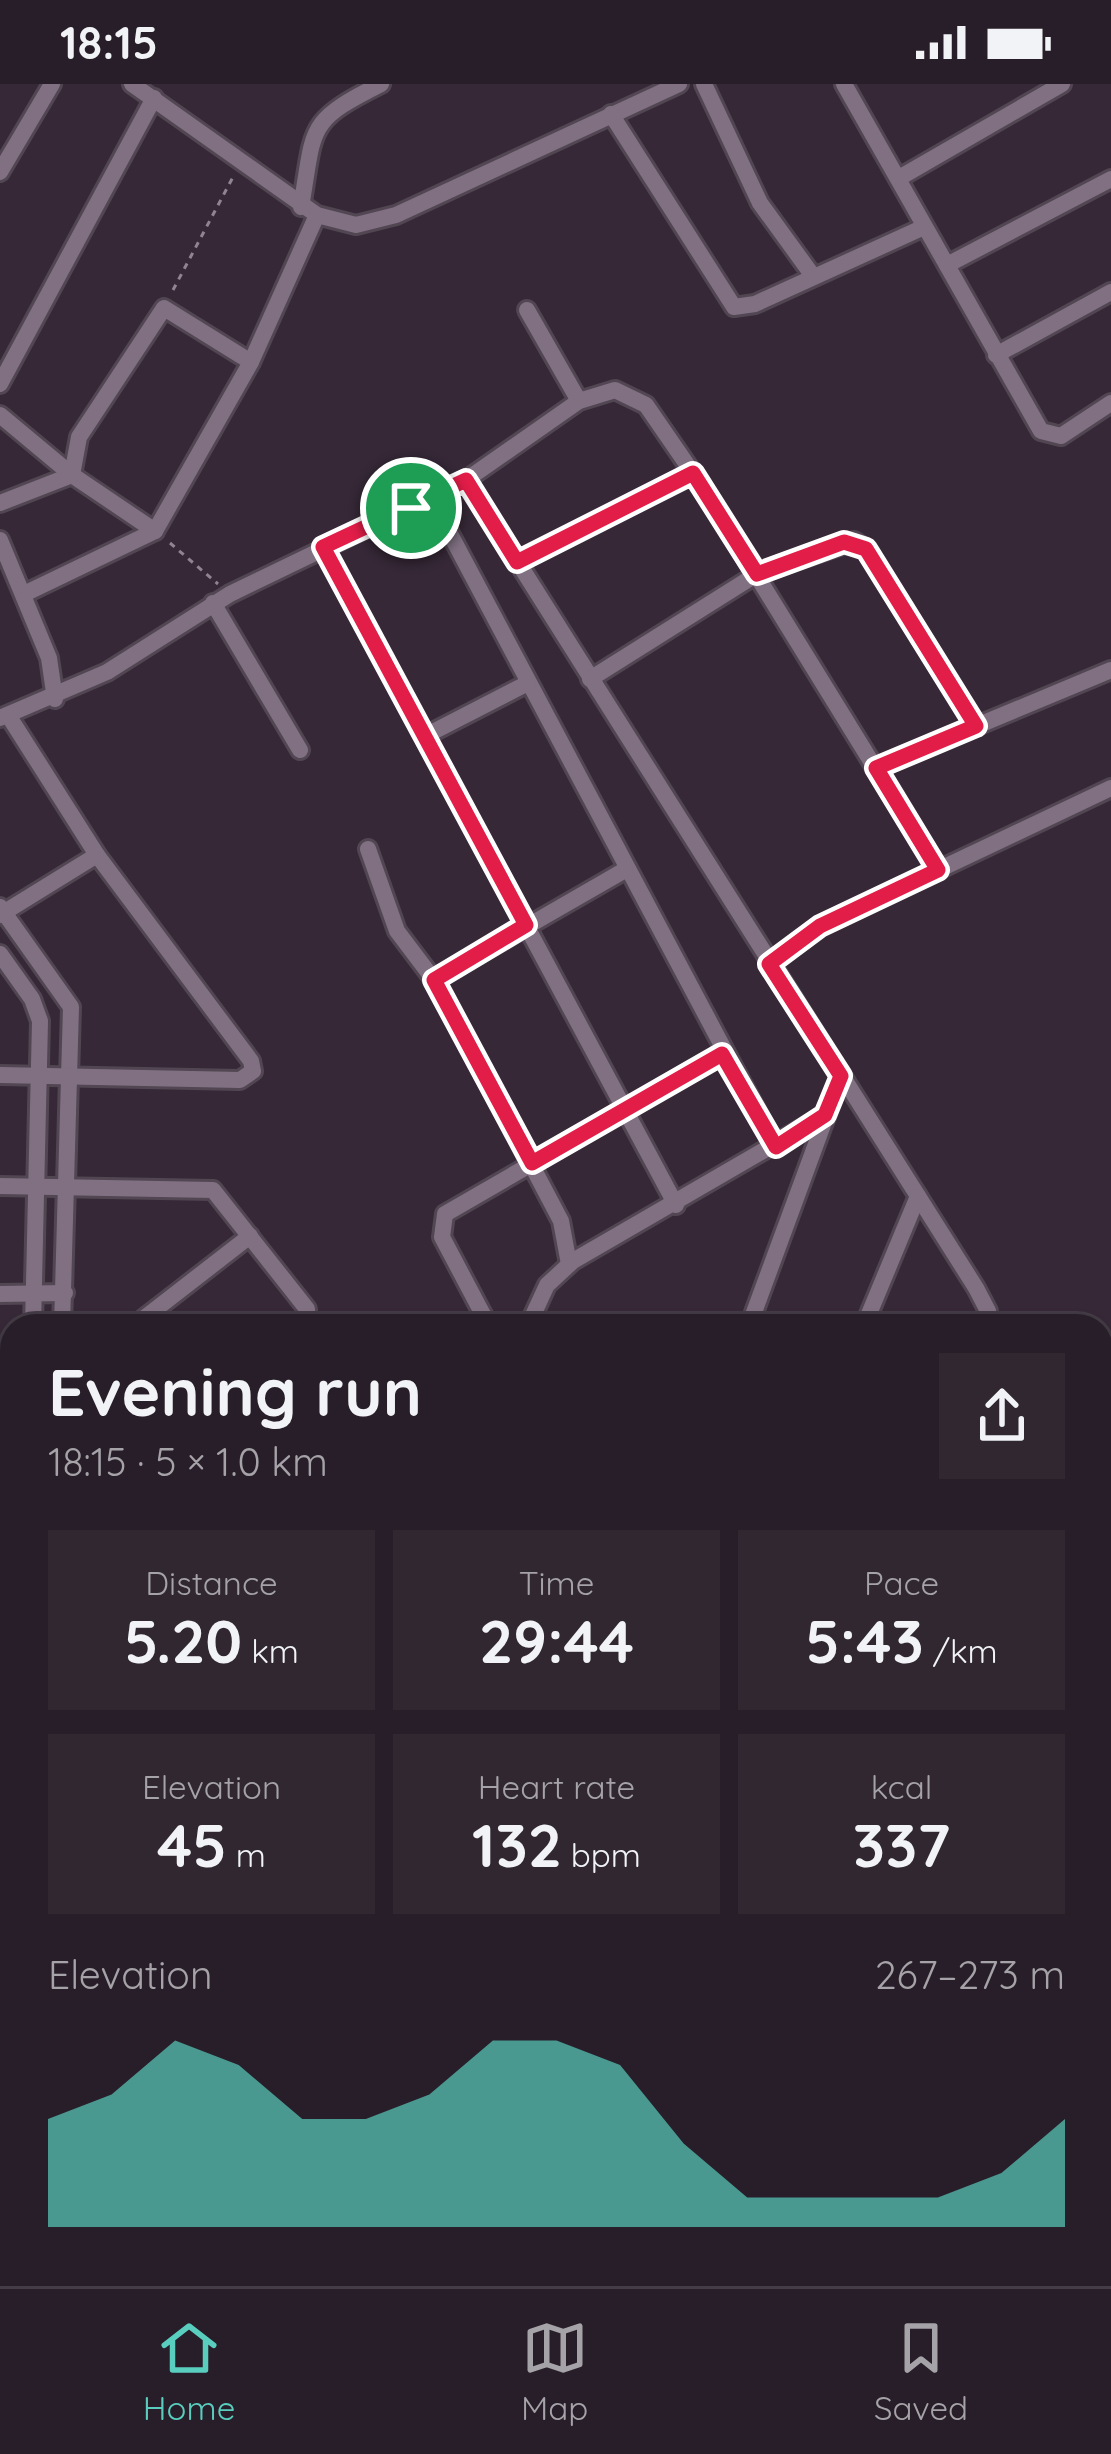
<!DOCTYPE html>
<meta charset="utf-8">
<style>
body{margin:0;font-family:Quicksand,sans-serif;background:#302731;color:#f1f3f6;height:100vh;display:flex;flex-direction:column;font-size:45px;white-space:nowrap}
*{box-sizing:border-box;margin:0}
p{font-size:39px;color:#a5a2a8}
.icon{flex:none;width:66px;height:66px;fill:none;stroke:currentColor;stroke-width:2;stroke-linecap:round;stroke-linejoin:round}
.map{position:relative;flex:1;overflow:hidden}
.drawer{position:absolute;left:0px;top:1230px;width:1113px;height:972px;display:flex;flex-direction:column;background:#281e29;border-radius:36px 36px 0 0;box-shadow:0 3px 9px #0004,0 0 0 3px #443c46}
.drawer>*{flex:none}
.pin{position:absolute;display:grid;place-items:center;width:102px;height:102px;color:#fff;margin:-51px;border:6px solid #fff;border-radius:50%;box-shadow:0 3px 12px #0007}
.round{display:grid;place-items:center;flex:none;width:126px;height:126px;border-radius:0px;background:#302731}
.overview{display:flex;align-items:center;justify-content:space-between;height:204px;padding:0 48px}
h1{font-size:66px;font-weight:700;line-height:90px}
.metrics{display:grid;grid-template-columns:repeat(3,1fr);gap:18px;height:204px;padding:12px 48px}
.metrics div{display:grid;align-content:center;border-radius:0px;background:#302731;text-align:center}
.metrics b{font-size:60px;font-weight:700}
.metrics small{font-size:33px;font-weight:400}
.metrics p{font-size:33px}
.chart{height:336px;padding:24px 48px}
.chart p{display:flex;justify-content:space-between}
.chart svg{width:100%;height:216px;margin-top:12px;fill:#59cebe;opacity:.7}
.status{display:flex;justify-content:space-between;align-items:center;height:84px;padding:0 60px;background:#281e29;direction:ltr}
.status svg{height:33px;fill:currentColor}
.tabs{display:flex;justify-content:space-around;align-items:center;height:168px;border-top:3px solid #443c46;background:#281e29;font-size:33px;color:#a5a2a8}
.tabs a{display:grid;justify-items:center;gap:6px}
.tabs .on{color:#59cebe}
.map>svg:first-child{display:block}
</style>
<div class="status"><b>18:15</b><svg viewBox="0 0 49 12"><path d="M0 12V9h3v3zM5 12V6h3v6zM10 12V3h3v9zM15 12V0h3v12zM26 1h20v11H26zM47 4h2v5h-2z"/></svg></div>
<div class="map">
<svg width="1111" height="2202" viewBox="0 0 1111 2202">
<rect width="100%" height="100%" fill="#362837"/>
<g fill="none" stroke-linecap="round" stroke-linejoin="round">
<defs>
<g id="minor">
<polyline points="132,0 317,131 356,141 396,131 679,0"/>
<polyline points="704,0 760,119 813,192"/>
<polyline points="844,0 1041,347 1061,352 1111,319"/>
<polyline points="611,30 734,223 755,220 924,143"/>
<polyline points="0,88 52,0"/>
<polyline points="899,94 1062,0"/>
<path d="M 301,123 C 315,43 305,38 381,0"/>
<polyline points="947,181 1111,95"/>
<polyline points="527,226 579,317"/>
<polyline points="996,271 1111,208"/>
<polyline points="0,300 154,14"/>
<polyline points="0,331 72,391 155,447"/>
<polyline points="466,396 976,1204 988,1227 987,1242"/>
<polyline points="431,414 776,1063"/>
<polyline points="0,419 72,391 79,353 164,224 251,278"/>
<polyline points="155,447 251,278 317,131"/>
<polyline points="0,456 49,574 55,615"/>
<polyline points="323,463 676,1121"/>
<polyline points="517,478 693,389"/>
<polyline points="24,510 155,447"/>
<polyline points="213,519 300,666"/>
<polyline points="590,595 757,490 854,457 866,465 977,642"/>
<polyline points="0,634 107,588 230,510 466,396 579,317 615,306 646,321 699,398 938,786"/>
<polyline points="425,652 528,599"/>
<polyline points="876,684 1111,586"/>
<polyline points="368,765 397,847 434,896 561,1137 569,1180"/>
<polyline points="0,823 71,923 62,1242"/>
<polyline points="0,831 97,771"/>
<polyline points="0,870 32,915 40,937 33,1242"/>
<polyline points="769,881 820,842 1111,704"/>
<polyline points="434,896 625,786"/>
<polyline points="0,991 240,996 253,987 251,977 97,771 8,631"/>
<polyline points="0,1102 213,1106 307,1225 307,1242"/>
<polyline points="0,1210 65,1209"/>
<polyline points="134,1242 250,1152"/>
<polyline points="489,1242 442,1153 445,1130 722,970"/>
<polyline points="528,1242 547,1201 573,1177 825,1031"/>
<polyline points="749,1242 841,992"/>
<polyline points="864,1242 918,1112"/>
<polyline points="0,1321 12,1321"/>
<polyline points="0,1437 12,1437"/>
<polyline points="1101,1483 1111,1483"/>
<polyline points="0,1564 12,1556"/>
<polyline points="0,1599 12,1593"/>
<polyline points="0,1752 12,1744"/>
<polyline points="0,1830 12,1858"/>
<polyline points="1101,1914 1111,1915"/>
<polyline points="0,1988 12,1925"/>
<polyline points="1101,2047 1111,2048"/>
<polyline points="1101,2185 1111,2187"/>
<polyline points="317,2190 317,2202"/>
<polyline points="636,2190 643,2202"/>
<polyline points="968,2202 969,2190"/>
</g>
</defs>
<use href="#minor" stroke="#524653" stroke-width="22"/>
<g stroke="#908491" stroke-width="3" stroke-dasharray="6 6" stroke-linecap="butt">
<polyline points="173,206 233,93"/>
<polyline points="170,459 218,500"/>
</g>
<use href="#minor" stroke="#807082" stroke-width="16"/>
</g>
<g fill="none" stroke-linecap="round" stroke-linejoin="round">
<defs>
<polygon id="route" points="693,389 757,490 844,458 866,465 976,642 876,684 938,786 820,842 769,880 841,992 825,1031 776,1063 722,970 532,1079 434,896 526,841 323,463 466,396 517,478"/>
</defs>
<use href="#route" stroke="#fff" stroke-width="24"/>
<use href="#route" stroke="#e11d48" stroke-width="15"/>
</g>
</svg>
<div class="pin" style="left:411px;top:424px;background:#1e9e55"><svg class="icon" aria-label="arrive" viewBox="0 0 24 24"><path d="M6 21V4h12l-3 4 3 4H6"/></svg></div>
<section class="drawer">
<div class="overview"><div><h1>Evening run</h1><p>18:15 · 5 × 1.0 km</p></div><a class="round"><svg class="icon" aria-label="share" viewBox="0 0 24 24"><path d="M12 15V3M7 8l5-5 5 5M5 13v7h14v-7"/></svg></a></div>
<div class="metrics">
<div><p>Distance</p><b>5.20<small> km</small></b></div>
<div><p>Time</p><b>29:44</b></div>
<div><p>Pace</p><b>5:43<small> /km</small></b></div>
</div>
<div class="metrics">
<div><p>Elevation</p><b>45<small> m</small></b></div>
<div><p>Heart rate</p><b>132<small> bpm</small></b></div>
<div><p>kcal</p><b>337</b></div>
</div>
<div class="chart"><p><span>Elevation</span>267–273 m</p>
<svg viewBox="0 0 160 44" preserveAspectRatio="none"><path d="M0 44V22L10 17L20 6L30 11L40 22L50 22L60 17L70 6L80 6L90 11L100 27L110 38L120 38L130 38L140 38L150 33L160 22V44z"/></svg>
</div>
</section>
</div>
<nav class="tabs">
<a class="on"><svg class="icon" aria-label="home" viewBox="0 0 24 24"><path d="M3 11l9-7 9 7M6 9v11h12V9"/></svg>Home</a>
<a><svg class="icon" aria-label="map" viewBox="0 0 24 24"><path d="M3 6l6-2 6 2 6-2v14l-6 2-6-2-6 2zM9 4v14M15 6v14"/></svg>Map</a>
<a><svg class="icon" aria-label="saved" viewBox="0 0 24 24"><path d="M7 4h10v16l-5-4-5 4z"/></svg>Saved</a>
</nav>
